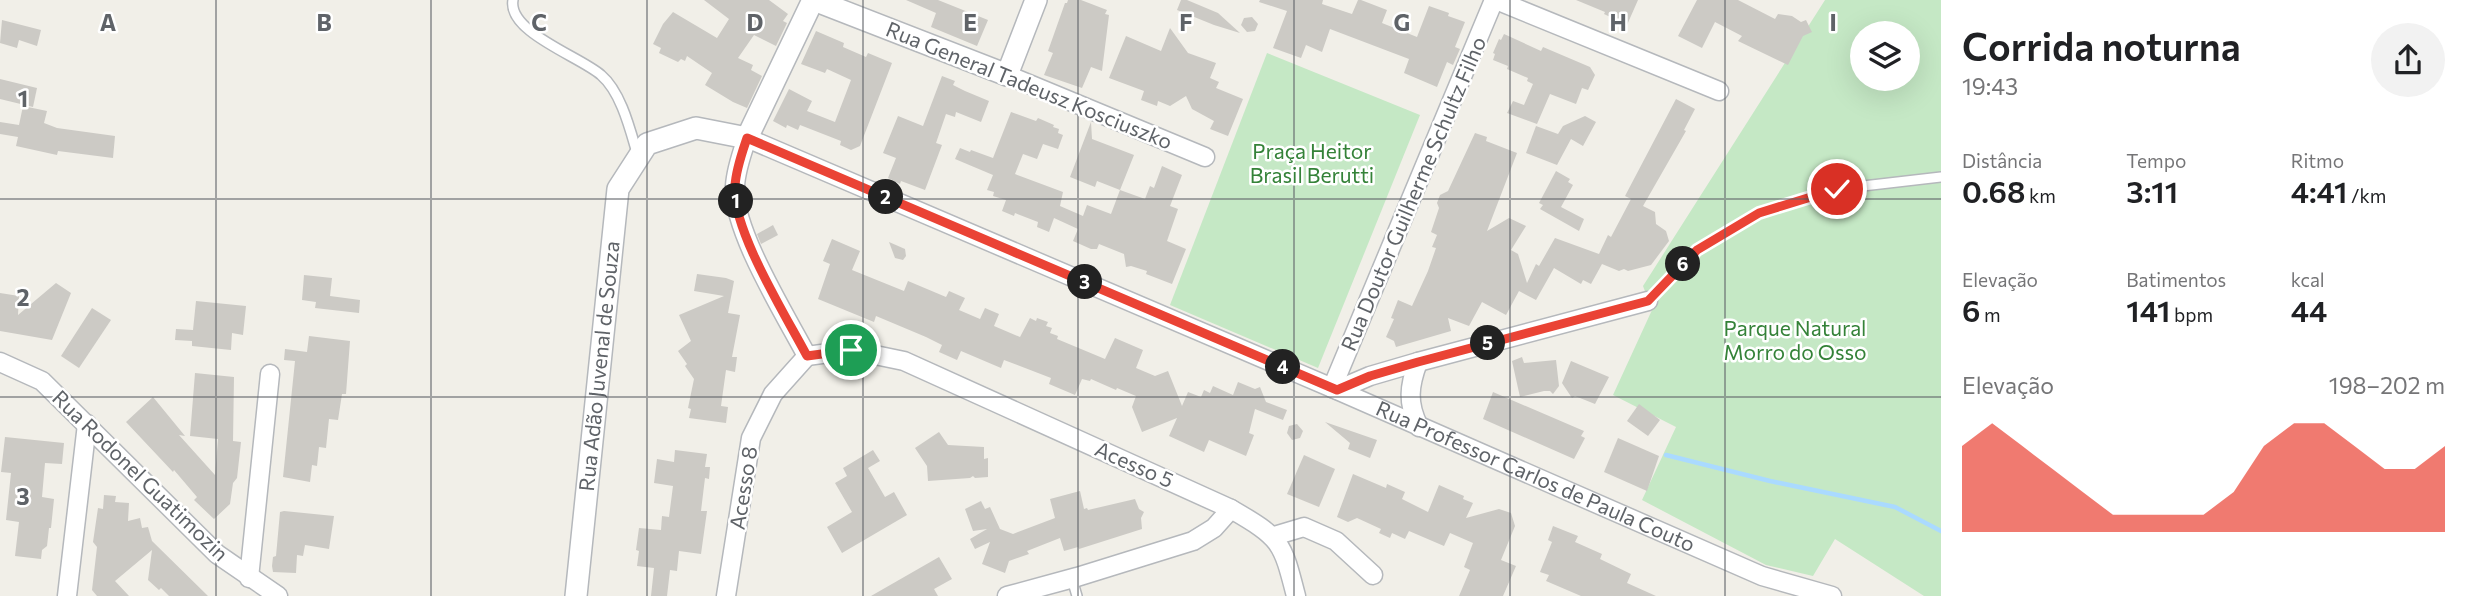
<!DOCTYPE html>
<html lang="pt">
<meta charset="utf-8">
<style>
body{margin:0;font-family:Commissioner,sans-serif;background:#f2f2f2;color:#202124;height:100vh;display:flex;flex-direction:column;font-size:26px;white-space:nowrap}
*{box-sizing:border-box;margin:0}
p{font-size:23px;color:#757577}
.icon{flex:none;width:38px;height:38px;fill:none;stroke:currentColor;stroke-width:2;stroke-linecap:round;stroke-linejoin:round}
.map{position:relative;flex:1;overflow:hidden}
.drawer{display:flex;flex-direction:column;background:#fff;width:525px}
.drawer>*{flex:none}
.controls{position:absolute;left:1850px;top:21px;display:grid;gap:14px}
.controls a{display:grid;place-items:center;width:70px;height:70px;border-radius:50%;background:#fff;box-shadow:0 7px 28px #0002;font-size:35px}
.pin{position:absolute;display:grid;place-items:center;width:60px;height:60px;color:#fff;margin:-30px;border:4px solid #fff;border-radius:50%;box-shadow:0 2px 7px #0007}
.km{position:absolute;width:35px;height:35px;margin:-18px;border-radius:50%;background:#222;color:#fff;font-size:19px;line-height:35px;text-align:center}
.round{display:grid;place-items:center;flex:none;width:74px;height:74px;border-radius:37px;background:#f2f2f2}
.overview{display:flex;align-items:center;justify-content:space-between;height:119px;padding:0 21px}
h1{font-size:38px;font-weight:600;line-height:52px}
.stats{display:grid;grid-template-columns:repeat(3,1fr);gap:10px;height:119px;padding:7px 21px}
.stats div{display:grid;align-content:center}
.stats b{font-size:30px;font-weight:600}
.stats small{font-size:19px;font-weight:400}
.stats p{font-size:19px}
.chart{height:196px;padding:14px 21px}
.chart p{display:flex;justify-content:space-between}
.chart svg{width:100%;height:126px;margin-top:7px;fill:#ea4335;opacity:.7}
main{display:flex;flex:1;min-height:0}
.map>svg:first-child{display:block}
</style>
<main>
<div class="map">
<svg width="1941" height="596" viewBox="0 0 1941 596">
<rect width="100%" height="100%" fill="#f1efe8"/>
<g fill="#c5e8c5" fill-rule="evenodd">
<path d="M 1825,0 L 1941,0 L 1941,596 L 1924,596 L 1835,539 L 1813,576 L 1766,565 L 1642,500 L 1676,427 L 1613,395 L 1652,310 L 1643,286 ZM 1862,33 L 1908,33 L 1908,79 L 1862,79 Z"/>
<polygon points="1267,53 1420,115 1318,368 1170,305"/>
</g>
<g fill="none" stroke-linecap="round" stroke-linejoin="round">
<polyline stroke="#aadaff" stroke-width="4.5" points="1666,455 1770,481 1895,507 1941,531"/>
</g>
<g fill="#cccac5">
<polygon points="704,0 769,0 788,14 783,21 787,23 776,46 754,35 738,58 753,65 751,70 762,76 747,108 733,102 705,85 712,73 687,56 685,61 681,59 678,62 659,53 661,48 653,44 663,24 673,12 717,38 729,19"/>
<polygon points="906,0 938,0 988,20 977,46 931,27 936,13"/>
<polygon points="1068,0 1081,0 1107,10 1105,14 1109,15 1102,71 1091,67 1082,88 1044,75 1053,53 1048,51 1065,3 1067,3"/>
<polygon points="1181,0 1187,0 1218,13 1240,33 1214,25 1177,10"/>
<polygon points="1260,0 1323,0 1322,4 1352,14 1358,0 1361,0 1387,10 1382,23 1417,37 1429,6 1449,13 1448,16 1465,22 1455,47 1460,49 1453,65 1447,62 1437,87 1404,73 1409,59 1330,29 1322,52 1306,45 1301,58 1273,48 1287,11 1259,2"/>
<polygon points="1576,0 1638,0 1627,25 1604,14 1605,12"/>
<polygon points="1697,0 1738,0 1775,19 1778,14 1792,16 1801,22 1806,20 1812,32 1803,36 1788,65 1738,41 1742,36 1715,22 1702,48 1678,36"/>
<polygon points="1252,17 1258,24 1255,31 1247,32 1241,25 1244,18"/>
<polygon points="2,20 41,30 37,46 19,40 17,48 0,43"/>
<polygon points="1170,28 1188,53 1216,63 1210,78 1219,82 1216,88 1243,99 1228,136 1210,129 1214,121 1192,109 1186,96 1170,106 1158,101 1157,106 1141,100 1144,91 1109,78 1126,36 1161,51"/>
<polygon points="816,31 844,43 843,47 866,57 868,53 892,63 860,146 851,150 840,145 841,141 800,125 798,130 787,125 786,128 773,121 789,89 812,101 807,111 835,122 851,80 827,69 825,73 801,64"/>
<polygon points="1504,34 1541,51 1543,47 1590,67 1595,75 1588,90 1582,88 1576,104 1550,94 1537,124 1507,113 1513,101 1524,105 1533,84 1527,81 1528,78 1507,69 1508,66 1493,60 1495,54 1493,53 1499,39 1501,40"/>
<polygon points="942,76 955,81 953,85 965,91 989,101 981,122 956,112 955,117 946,114 936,143 942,145 925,190 901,181 900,184 888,178 896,158 883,153 898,116 923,126"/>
<polygon points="0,79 37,88 33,107 0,99"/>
<polygon points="1676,99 1695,109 1684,130 1686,131 1643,206 1655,212 1656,224 1666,231 1669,241 1651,265 1628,271 1624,269 1619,271 1602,264 1591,284 1583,280 1581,284 1554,268 1536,300 1519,291 1506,315 1482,302 1469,326 1448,318 1451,331 1396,347 1394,341 1386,337 1394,319 1391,318 1398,300 1412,306 1428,271 1436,248 1432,247 1437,235 1431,232 1439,208 1437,203 1440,195 1448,191 1475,133 1487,137 1486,141 1517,153 1487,231 1509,218 1526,226 1511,250 1518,254 1527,283 1536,264 1539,266 1555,238 1599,254 1608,235 1611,237 1630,201 1631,199 1625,196"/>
<polygon points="23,106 47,111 44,123 57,128 115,136 113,158 58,151 57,155 16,146 18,137 0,134 0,122 19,125"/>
<polygon points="1011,112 1036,121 1038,118 1054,125 1053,127 1059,129 1058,133 1063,135 1058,149 1043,144 1037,159 1023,154 1015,174 1063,192 1060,206 1083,216 1087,205 1111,214 1120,190 1145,199 1150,186 1154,188 1162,166 1182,175 1170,206 1178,209 1167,241 1186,249 1172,284 1146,274 1147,271 1131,266 1126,267 1124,254 1099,244 1097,249 1091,249 1073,241 1078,229 1054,218 1049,232 1037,227 1038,222 1015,213 1014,216 1002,211 1006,200 993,196 994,192 987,190 993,175 955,159 960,148 970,152 971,150 993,158"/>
<polygon points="1585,116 1596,122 1583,146 1571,139 1557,165 1526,153 1536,126 1558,134 1563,126"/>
<polygon points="1091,122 1092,139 1134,155 1120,190 1097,181 1095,187 1070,177"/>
<polygon points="1556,171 1570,179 1568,182 1573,185 1561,207 1584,219 1579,231 1540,209 1543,205 1539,203"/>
<circle cx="1353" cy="178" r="6"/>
<polygon points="773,225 778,235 761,244 757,234"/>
<polygon points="832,239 860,251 852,270 904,291 908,281 946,297 949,291 965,298 959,310 980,319 985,308 999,314 994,326 1020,337 1030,318 1036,321 1037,318 1048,322 1046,326 1052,328 1050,333 1058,336 1057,339 1105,359 1115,338 1143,350 1136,368 1155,376 1168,371 1182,406 1188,392 1201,397 1204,390 1210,393 1213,386 1233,395 1238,382 1255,389 1260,387 1266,402 1287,410 1283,420 1255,409 1249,433 1254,435 1246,456 1209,440 1204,452 1169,436 1177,418 1142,432 1132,407 1136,396 1117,388 1116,390 1091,379 1090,381 1082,379 1075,395 1049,384 1051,378 1004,360 1001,368 961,351 957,360 939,352 942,345 926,337 876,316 874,322 818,299 830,264 823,261"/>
<polygon points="889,242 905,249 906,256 903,260 895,258"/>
<polygon points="697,274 726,278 734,281 728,313 740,315 732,357 737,357 735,372 726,370 721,406 728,407 726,423 689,418 691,409 688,408 694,379 685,366 687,364 678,351 691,341 679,315 724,296 694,291"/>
<polygon points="304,275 332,278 330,296 360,300 359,313 315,308 316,302 302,300"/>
<polygon points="56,283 71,293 52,340 0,331 0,293 19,296 18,315"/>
<polygon points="196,301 246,306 243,335 232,333 231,350 192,346 192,341 175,340 176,329 193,330"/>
<polygon points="92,308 111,320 79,368 61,356"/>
<polygon points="309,336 350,341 346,394 342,394 338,420 329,419 326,448 319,447 317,466 312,465 310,482 283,477 295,361 284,360 285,349 307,352"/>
<polygon points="1522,357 1524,363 1556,360 1559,386 1553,394 1550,391 1544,391 1520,397 1512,361"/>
<polygon points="1571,361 1609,377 1595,404 1575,396 1572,398 1562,383"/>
<polygon points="195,373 234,377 233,441 241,442 237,478 233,483 230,504 214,519 194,500 197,497 174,470 173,472 126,422 153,397 185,436 179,435 215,475 218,439 190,436"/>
<polygon points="1493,392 1584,431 1581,436 1585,438 1574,459 1483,419"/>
<polygon points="1639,404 1660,420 1648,436 1627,421"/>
<polygon points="1325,422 1377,440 1370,458 1348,449 1350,443"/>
<polygon points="1297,424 1303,431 1300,438 1292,440 1287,433 1289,426"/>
<polygon points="939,432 948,445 984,447 984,459 988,458 988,477 975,478 973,476 970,478 928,481 927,466 915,448"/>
<polygon points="5,437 64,443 62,464 45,463 42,497 54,499 51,528 49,528 47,546 42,550 41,559 15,556 19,522 6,520 11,473 1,472"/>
<polygon points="1618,438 1659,456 1647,491 1604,472"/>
<polygon points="675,450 707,454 705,467 710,467 709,479 705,478 701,511 707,511 701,554 679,551 677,571 670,570 667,596 651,596 654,568 637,566 639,551 636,550 639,528 661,530 662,516 669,517 673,486 654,483 657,459 674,462"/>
<polygon points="873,450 880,461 868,468 885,497 894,492 907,515 842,553 827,527 852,512 835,483 847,476 843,468"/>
<polygon points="1304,455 1335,469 1319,507 1287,494"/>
<polygon points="1353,474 1386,488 1387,484 1405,492 1402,499 1428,512 1439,485 1464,496 1463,499 1473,503 1466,518 1499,509 1511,513 1515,526 1501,560 1516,566 1503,596 1459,596 1470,570 1464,567 1473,543 1450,533 1444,546 1409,531 1405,539 1392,533 1390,538 1379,533 1381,529 1357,518 1348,522 1337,517"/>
<polygon points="1080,491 1084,509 1087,508 1088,510 1135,499 1139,509 1144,512 1141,518 1142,529 1079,549 1078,547 1064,551 1060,538 1027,551 1029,554 1009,561 1005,573 982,564 990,542 975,549 970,539 987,529 973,531 965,509 981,501 985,509 990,507 1000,529 1013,534 1055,518 1050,499"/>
<polygon points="104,495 116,496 115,502 129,503 128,521 140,518 142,528 148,527 152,541 208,596 169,596 161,588 159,590 148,580 152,550 115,581 129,596 97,596 92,590 97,547 93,542 98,508 103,509"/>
<polygon points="284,511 334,516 329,549 305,545 303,556 297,555 296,573 273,572 272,566 273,557 276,556 280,512"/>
<polygon points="1553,526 1578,536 1575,542 1602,554 1600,559 1631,574 1627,583 1656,596 1581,596 1546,581 1549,575 1540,572 1552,542 1548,540"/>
<polygon points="939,557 952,579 934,589 938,596 871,596"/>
</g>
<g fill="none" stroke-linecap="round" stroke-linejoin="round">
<defs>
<g id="service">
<path d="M 513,0 C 507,32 581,57 601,75 C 621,92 630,129 637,153"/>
<polyline points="1648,301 1697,250 1759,213 1837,189 1941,177"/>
<polyline points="1072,579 1077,596"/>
</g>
<g id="minor">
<polyline points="1496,0 1719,91"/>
<polyline points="1007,75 1205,157"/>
<path id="s1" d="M 807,356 C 786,316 731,228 735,186 C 736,169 742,153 747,138 L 1337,390 L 1762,576 L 1832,596"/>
<polyline points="807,356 851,350 904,361 1231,509 1214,528 1193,541 1077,577 1007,596"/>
<polyline points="0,362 42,381 217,554 278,596"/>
<path d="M 1418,362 C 1409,386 1407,403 1419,427"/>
<polyline points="1332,388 1494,0"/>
<polyline points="1337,390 1370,376 1418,362 1648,301"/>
<path d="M 1231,509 C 1281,538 1282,541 1296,596"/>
<polyline points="1274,536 1304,527 1336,541 1373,575"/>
<polyline points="249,578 270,374"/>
<polyline points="67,596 87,424"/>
<polyline points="726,596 751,438 773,394 807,356"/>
</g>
<g id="tertiary">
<polyline points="814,0 1007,75 1036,0"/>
<path id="s2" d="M 576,596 L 618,189 L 647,144 L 696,128 L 747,138 L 813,0"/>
</g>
</defs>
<use href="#service" stroke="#b5b8bc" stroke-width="12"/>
<use href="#minor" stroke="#b5b8bc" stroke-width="21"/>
<use href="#tertiary" stroke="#b5b8bc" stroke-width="24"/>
<use href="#service" stroke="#fff" stroke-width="9"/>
<use href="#minor" stroke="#fff" stroke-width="18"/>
<use href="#tertiary" stroke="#fff" stroke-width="21"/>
</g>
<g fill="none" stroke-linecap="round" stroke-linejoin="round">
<defs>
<path id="route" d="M 851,350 L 807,356 C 786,316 731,228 735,186 C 736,169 742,153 747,138 L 1337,390 L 1370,376 L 1418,362 L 1648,301 L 1697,250 L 1759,213 L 1837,189"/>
</defs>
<use href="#route" stroke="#fff" stroke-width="14"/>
<use href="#route" stroke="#ea4335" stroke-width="9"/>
</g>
<path fill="none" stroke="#5f6368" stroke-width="2" stroke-opacity="0.55" d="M 216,0 L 216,596M 431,0 L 431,596M 647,0 L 647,596M 863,0 L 863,596M 1078,0 L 1078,596M 1294,0 L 1294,596M 1510,0 L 1510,596M 1725,0 L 1725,596M 0,199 L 1941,199M 0,397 L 1941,397"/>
<g text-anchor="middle" stroke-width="5" stroke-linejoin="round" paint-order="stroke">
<g font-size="21" fill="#5f6368" stroke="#fff">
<text transform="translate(1029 86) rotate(22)" y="7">Rua General Tadeusz Kosciuszko</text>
<text transform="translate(1414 194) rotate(-67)" y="7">Rua Doutor Guilherme Schultz Filho</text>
<text dy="7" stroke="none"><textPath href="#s2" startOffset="231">Rua Adão Juvenal de Souza</textPath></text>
<text transform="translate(1134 465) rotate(24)" y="7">Acesso 5</text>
<text transform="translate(140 476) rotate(44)" y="7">Rua Rodonel Guatimozin</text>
<text dy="7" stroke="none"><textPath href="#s1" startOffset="1094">Rua Professor Carlos de Paula Couto</textPath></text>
<text transform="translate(744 488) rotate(-81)" y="7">Acesso 8</text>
</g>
<g font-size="21" fill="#348238" stroke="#fff">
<text x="1312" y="159">Praça Heitor<tspan x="1312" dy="24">Brasil Berutti</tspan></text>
<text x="1795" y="336">Parque Natural<tspan x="1795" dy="24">Morro do Osso</tspan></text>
</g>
</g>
<g font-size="23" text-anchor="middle" font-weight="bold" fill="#5f6368" stroke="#fff" stroke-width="5" stroke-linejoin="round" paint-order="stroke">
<text x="108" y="31">A</text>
<text x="324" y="31">B</text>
<text x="539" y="31">C</text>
<text x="755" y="31">D</text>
<text x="970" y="31">E</text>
<text x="1186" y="31">F</text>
<text x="1402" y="31">G</text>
<text x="1618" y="31">H</text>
<text x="1833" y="31">I</text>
<text x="23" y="107">1</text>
<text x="23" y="306">2</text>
<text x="23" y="505">3</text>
</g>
</svg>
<div class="controls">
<a><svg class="icon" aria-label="layers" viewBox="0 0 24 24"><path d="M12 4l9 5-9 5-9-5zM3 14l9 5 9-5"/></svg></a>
</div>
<div class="pin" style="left:851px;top:350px;background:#1e9e55"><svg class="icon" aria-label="arrive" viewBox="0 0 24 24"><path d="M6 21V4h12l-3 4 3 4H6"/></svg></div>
<div class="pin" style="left:1837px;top:189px;background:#d93025"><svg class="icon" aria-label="check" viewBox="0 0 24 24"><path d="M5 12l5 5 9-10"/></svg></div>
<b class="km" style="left:736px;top:201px">1</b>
<b class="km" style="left:886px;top:197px">2</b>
<b class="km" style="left:1085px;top:282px">3</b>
<b class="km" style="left:1283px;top:367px">4</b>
<b class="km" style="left:1488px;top:343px">5</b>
<b class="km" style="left:1683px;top:264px">6</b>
</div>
<section class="drawer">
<div class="overview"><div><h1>Corrida noturna</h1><p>19:43</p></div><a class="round"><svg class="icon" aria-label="share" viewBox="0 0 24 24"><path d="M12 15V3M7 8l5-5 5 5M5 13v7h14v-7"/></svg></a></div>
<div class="stats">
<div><p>Distância</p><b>0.68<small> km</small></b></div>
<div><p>Tempo</p><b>3:11</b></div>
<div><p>Ritmo</p><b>4:41<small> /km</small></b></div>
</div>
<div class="stats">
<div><p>Elevação</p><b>6<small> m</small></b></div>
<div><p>Batimentos</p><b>141<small> bpm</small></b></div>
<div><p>kcal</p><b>44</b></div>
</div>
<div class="chart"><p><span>Elevação</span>198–202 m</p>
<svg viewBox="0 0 160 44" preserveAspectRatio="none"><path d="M0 44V14L10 6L20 14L30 22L40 30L50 38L60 38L70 38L80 38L90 30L100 14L110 6L120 6L130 14L140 22L150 22L160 14V44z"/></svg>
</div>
</section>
</main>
